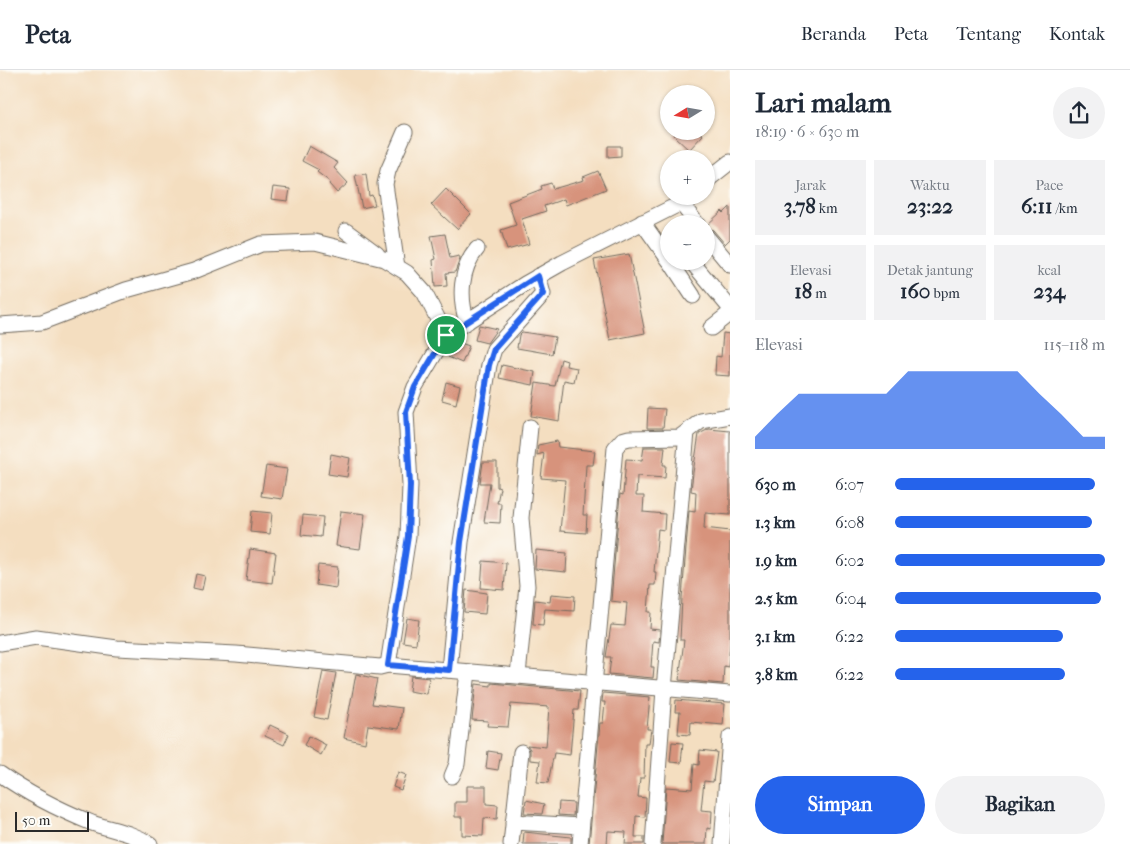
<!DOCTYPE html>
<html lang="id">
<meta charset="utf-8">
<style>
body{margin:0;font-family:"IM FELL French Canon",serif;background:#f2f2f3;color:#1f2937;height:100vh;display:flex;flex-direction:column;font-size:19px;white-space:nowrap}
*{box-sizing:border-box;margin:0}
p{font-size:16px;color:#747a83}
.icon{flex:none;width:28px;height:28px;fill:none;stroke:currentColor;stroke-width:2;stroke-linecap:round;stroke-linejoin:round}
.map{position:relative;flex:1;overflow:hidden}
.side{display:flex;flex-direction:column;background:#fff;width:400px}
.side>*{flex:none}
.needle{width:32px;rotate:259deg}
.tools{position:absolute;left:660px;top:15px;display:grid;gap:10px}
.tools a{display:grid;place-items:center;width:55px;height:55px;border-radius:50%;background:#fff;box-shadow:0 1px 4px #0004;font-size:25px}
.scale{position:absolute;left:15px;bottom:12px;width:74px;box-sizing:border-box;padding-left:5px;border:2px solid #2b2b2b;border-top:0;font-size:14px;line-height:18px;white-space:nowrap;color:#2b2b2b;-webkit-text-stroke:4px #fdfcf7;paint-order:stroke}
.pin{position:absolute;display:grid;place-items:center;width:42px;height:42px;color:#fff;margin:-21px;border:2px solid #fff;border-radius:50%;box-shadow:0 1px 5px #0007}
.round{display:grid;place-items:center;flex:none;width:52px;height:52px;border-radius:26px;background:#f2f2f3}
.summary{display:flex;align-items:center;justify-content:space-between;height:85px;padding:0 25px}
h1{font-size:28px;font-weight:800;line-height:38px}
.figures{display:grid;grid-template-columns:repeat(3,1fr);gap:8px;height:85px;padding:5px 25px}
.figures div{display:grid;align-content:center;border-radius:0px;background:#f2f2f3;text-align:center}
.figures b{font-size:21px;font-weight:800}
.figures small{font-size:14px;font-weight:400}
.figures p{font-size:14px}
.chart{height:140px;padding:10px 25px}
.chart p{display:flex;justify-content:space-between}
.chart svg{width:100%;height:90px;margin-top:5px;fill:#2563eb;opacity:.7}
.button{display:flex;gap:10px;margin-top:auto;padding:10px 25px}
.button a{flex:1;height:58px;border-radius:30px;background:#2563eb;color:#fff;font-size:20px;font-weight:800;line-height:58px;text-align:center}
.button a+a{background:#f2f2f3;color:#1f2937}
ul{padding:0 25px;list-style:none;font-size:16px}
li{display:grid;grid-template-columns:80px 60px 1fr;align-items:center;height:38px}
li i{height:12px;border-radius:6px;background:#2563eb}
header{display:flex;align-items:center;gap:30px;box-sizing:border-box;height:70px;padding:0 25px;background:#fff;border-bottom:1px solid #e0e1e3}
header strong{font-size:24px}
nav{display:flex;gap:28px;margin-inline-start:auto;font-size:18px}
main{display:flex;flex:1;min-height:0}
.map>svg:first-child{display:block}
</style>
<header>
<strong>Peta</strong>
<nav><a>Beranda</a><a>Peta</a><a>Tentang</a><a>Kontak</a></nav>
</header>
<main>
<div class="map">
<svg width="730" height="774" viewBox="0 0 730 774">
<rect width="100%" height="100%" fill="#fdfcf7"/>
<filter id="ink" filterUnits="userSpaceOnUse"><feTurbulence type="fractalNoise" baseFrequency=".02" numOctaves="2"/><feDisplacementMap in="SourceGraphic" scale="10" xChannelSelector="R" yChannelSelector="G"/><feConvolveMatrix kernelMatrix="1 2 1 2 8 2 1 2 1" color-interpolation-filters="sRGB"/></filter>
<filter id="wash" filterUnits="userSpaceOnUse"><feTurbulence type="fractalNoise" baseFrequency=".0096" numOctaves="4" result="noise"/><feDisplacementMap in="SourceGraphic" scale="20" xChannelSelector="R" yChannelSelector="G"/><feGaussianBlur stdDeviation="1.12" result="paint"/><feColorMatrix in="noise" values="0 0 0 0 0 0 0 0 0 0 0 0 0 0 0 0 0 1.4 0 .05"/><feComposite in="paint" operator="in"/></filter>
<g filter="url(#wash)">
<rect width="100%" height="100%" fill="#f4dec0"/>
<g id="blocks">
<g fill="#d7937b">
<polygon points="678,61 698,61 703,65 689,80 674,66"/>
<polygon points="309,76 338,93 334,98 348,113 337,123 329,114 330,112 317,102 319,100 302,91"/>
<polygon points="608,76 621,76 621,86 608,87"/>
<polygon points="598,101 606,119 566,135 564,129 544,136 546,141 522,149 529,174 507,180 501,160 516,155 508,132 542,119 541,116 551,113 553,119 584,110 583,107"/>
<polygon points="366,104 369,126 372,125 375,135 362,138 355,105"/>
<polygon points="273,117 290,119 288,131 271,129"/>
<polygon points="446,119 471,144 457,159 431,135"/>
<polygon points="730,137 730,169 725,174 713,160 706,156 722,141 724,143"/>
<polygon points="445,164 450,188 459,186 460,189 455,202 446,203 447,216 435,217 433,190 436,189 431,166"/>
<polygon points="629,184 645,263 610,270 594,190"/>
<polygon points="479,255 497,259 487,273 475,270"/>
<polygon points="522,262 555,267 552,284 517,278 519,265"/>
<polygon points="723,263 730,264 730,306 715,305 716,286 721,287"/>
<polygon points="455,271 469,276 462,293 448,287"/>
<polygon points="561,289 567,291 566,296 577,298 574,312 564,310 559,351 531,346 536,313 555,316"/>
<polygon points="502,295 535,302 533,315 499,308"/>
<polygon points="446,312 460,316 456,334 442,330"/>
<polygon points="648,338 665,339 663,358 647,358"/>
<polygon points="709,359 730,361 730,445 705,443 704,458 730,461 730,573 728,597 724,596 723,614 679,610 684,570 680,570 682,528 689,441 695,442 696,422 691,421 693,403 699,364"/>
<polygon points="557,371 558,377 595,381 593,395 586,395 583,445 587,445 586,463 560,461 565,410 541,408 544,383 537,385 538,375"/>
<polygon points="644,377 665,377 663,395 666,395 665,408 637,406 636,426 644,426 643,442 665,444 664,460 658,459 654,502 656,502 655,515 650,515 648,542 651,542 650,559 660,560 659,572 653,571 651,597 654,597 653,608 609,604 611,587 606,587 611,555 625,556 627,533 611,531 620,424 623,425 626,389 642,390"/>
<polygon points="331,384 350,388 347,407 328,404"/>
<polygon points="483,392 497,392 497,417 500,418 497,433 501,433 500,453 484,452 490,413 480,413"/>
<polygon points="266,396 287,399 282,429 261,426"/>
<polygon points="252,441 272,443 270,464 250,462"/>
<polygon points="341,441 365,444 360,479 336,476"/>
<polygon points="303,445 323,447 321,467 301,465"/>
<polygon points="250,479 276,483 272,513 246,510"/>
<polygon points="536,480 567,483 566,502 535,499"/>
<polygon points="483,491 506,493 504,520 481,518"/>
<polygon points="318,495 338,497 336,518 316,515"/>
<polygon points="196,504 205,506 202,520 193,518"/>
<polygon points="466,520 487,523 485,544 464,542"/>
<polygon points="551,524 575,526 574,541 545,539 543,555 533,554 535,530 550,532"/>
<polygon points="407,548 419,550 416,574 403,572"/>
<polygon points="323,601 336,603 327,650 314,647"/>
<polygon points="356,604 377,609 372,634 402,638 399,659 368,655 365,673 344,668"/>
<polygon points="411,606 429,608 426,624 409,621"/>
<polygon points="491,613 580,621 578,640 574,640 570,685 554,683 548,713 537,712 540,691 530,690 530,679 527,675 546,677 549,637 511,634 508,657 487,656 488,651 472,650 476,614 491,616"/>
<polygon points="603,623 650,627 647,659 651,659 649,674 645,674 644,708 640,708 638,727 646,728 645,747 636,746 635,767 644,767 644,774 625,774 626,762 608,761 607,774 589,774 600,653 603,653 605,632 602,632"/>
<polygon points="676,630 725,634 723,655 691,652 690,665 678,664 680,642 675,642"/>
<polygon points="270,655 289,664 284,675 265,666"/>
<polygon points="309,666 326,675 321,685 304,675"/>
<polygon points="672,672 683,673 681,693 670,692"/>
<polygon points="700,680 717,682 713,712 704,711 701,740 712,741 711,759 707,758 706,774 662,774 666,717 692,719 694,694 699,695"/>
<polygon points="488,681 501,683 498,700 486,698"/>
<polygon points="398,702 406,705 401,720 393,717"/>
<polygon points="467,716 486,716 486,734 498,735 497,749 484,748 483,766 462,765 462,747 455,747 455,732 467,732"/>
<polygon points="526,730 544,734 542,744 524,743"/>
<polygon points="559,732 574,733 573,746 558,745"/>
<polygon points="524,762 571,767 571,774 523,774"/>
</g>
</g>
</g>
<g filter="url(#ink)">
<use href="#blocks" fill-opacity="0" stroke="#716a5f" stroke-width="1"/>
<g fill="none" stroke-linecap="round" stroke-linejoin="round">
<defs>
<g id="minor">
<polyline points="706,111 730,92"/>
<polyline points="681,133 697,154"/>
<polyline points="642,152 669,190"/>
<polyline points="346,161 377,184"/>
<polyline points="706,166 730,195"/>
<polyline points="670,191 693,226"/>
<polyline points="691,191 730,238"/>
<polyline points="397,197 385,114 388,101 405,62"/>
<path d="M 467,252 C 459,228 460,199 477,179"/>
<polyline points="0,255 42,252 126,220 194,201 261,174 315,172 384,189 407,203 424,222 446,265"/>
<polyline points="711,258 730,243"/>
<polyline points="0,573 36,567 117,578 236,584 380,597 388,595 408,466 410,415 406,342 415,317 446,265 525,214 562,193 681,133 689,126"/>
<polyline points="388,595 730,624"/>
<polyline points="449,600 461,472 489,295 494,279 543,224 538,206"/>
<polyline points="518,605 527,516 521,448 530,357"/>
<path d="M 0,704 C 28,724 60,740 92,753 C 112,760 131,762 150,774"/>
<polyline points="452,706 457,694 468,602"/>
<polyline points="513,752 581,756"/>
<polyline points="511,774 521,682"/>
<polyline points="580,774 615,378 622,370 629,368 680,367 701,351 730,346"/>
<polyline points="653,774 664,619 687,362"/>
<polyline points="722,774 730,667"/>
</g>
</defs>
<use href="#minor" stroke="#716a5f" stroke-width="17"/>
<use href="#minor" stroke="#fff" stroke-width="15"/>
</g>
</g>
<g fill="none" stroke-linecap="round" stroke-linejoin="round" filter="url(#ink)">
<defs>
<polygon id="route" points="538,206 543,224 494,279 489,295 461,472 449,600 388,595 408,466 410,415 406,342 415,317 446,265"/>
</defs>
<use href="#route" stroke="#fff" stroke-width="10"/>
<use href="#route" stroke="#2563eb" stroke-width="6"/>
</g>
</svg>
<div class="tools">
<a><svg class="needle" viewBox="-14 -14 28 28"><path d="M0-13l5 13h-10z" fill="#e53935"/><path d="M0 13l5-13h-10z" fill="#747a83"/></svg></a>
<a>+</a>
<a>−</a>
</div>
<div class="scale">50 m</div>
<div class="pin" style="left:446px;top:265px;background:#1e9e55"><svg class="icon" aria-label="arrive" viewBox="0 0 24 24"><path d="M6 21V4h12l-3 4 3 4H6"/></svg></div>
</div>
<section class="side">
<div class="summary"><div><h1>Lari malam</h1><p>18:19 · 6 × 630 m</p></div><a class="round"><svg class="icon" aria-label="share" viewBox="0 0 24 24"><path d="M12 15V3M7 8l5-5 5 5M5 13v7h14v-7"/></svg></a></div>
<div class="figures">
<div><p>Jarak</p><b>3.78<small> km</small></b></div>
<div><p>Waktu</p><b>23:22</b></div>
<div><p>Pace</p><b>6:11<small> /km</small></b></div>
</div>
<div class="figures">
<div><p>Elevasi</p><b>18<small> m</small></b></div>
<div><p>Detak jantung</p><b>160<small> bpm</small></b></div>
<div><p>kcal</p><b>234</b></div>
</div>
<div class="chart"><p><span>Elevasi</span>115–118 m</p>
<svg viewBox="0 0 160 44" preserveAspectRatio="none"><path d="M0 44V38L10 27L20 17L30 17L40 17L50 17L60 17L70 6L80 6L90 6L100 6L110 6L120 6L130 17L140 27L150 38L160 38V44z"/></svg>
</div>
<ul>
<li><b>630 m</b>6:07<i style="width:95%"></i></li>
<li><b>1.3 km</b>6:08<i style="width:94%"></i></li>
<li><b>1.9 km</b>6:02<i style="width:100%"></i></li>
<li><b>2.5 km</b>6:04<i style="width:98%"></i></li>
<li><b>3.1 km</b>6:22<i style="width:80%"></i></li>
<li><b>3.8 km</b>6:22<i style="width:81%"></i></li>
</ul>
<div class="button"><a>Simpan</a><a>Bagikan</a></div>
</section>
</main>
